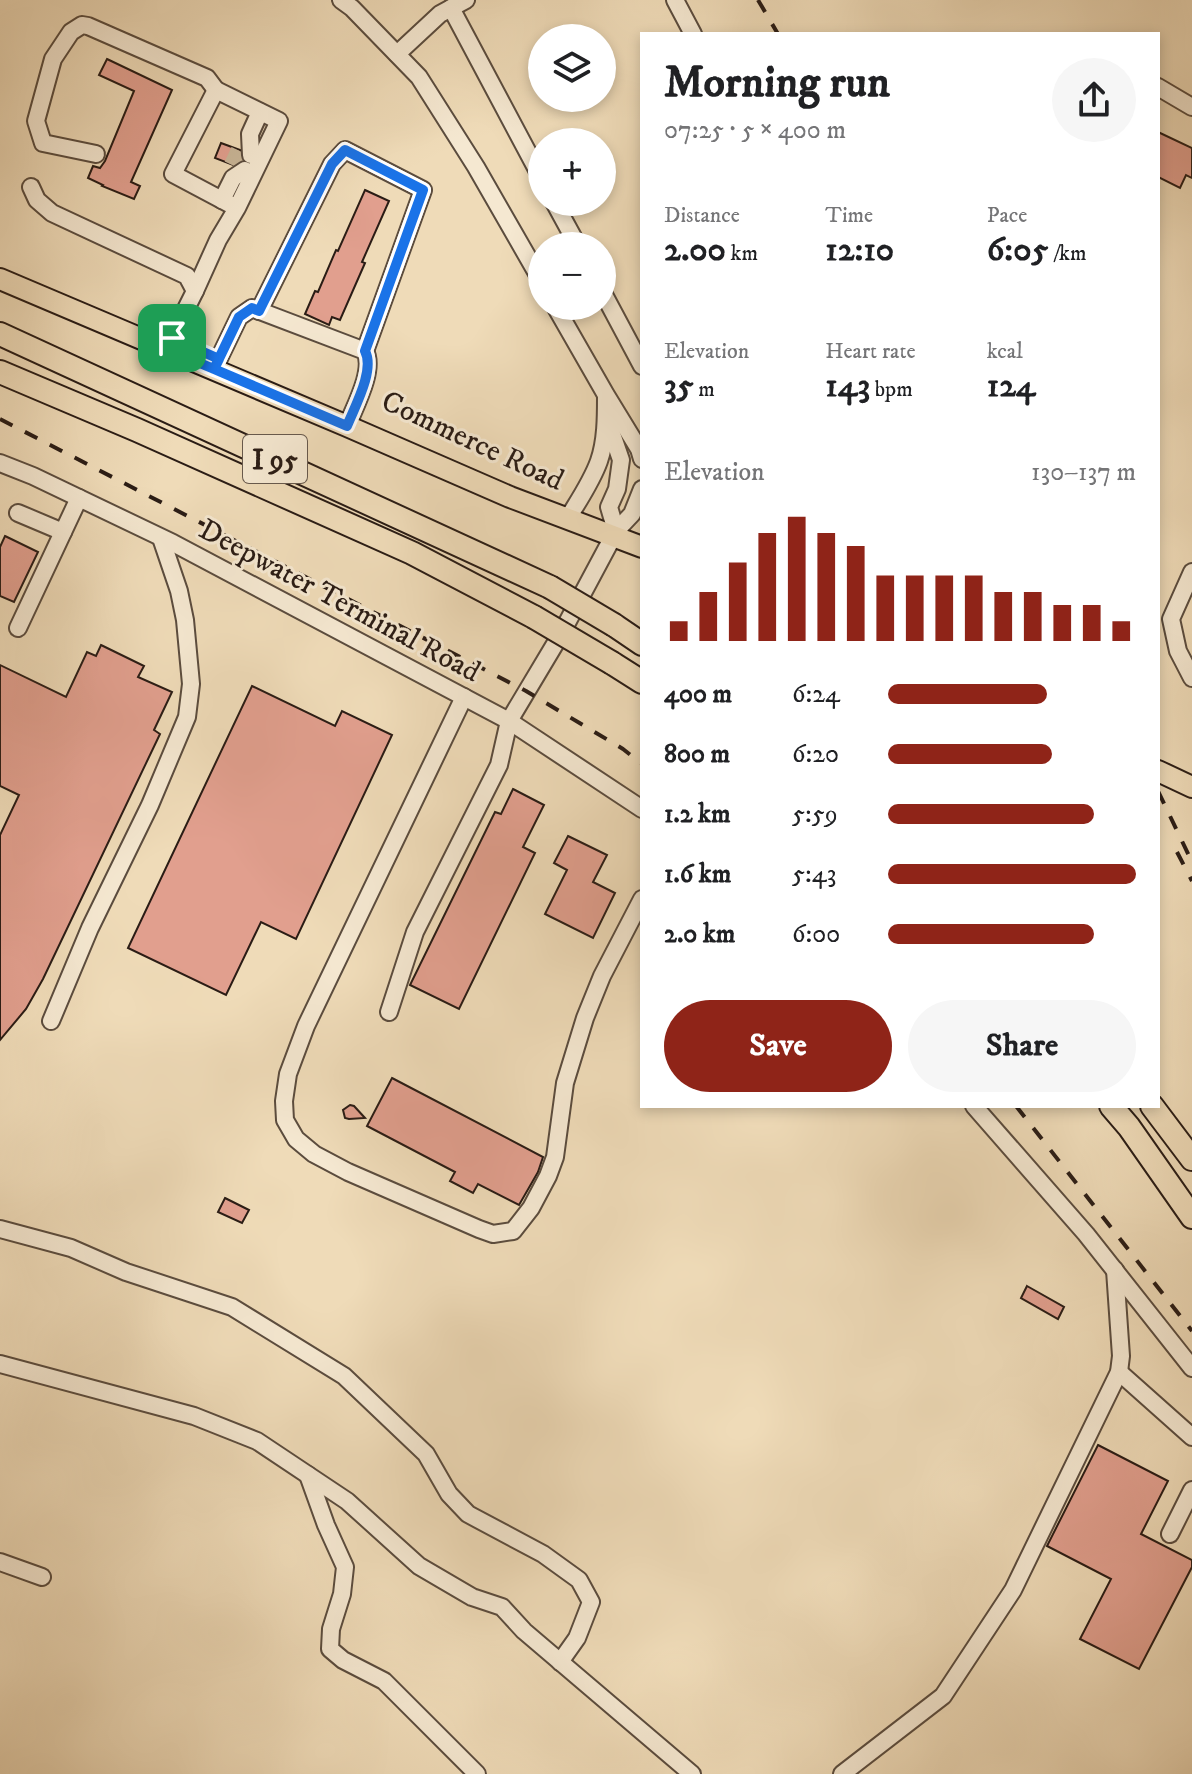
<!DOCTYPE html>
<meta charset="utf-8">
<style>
body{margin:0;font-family:"IM FELL DW Pica",serif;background:#f6f6f6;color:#202124;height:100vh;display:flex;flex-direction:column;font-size:30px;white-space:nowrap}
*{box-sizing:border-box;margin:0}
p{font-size:26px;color:#757577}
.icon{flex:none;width:44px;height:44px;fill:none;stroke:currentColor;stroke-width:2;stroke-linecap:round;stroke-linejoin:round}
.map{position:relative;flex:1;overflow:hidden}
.panel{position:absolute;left:640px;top:32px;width:520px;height:1076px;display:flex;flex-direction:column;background:#fff;border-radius:0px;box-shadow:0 4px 12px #0003}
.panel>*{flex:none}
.controls{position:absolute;left:528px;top:24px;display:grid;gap:16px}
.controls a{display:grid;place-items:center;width:88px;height:88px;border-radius:50%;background:#fff;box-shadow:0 4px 12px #0003;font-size:40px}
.pin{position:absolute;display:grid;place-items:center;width:68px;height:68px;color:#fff;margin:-34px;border-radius:16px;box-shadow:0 4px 12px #0006}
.round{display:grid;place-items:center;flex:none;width:84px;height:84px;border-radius:42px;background:#f6f6f6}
.head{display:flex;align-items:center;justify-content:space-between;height:136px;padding:0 24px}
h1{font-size:44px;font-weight:800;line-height:60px}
.metrics{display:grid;grid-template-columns:repeat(3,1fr);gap:12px;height:136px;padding:8px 24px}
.metrics div{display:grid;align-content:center}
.metrics b{font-size:34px;font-weight:800}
.metrics small{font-size:22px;font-weight:400}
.metrics p{font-size:22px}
.chart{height:224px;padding:16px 24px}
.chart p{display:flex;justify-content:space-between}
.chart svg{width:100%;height:144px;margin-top:8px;stroke:#8f2418;stroke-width:6}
.action{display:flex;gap:16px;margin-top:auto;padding:16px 24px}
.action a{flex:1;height:92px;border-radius:48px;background:#8f2418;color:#fff;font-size:32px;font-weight:800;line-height:92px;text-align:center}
.action a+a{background:#f6f6f6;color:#202124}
ul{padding:0 24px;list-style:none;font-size:26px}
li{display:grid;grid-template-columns:128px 96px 1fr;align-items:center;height:60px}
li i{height:20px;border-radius:10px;background:#8f2418}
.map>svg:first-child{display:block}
</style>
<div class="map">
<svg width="1192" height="1774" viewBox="0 0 1192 1774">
<rect width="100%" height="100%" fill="#efdbb8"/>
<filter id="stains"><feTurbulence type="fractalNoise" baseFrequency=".0025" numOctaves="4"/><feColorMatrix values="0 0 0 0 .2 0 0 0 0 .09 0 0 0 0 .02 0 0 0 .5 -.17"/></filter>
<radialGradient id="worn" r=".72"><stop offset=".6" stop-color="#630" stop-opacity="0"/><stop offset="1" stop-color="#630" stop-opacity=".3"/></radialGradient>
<g fill="#e19f8e" stroke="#2a1c15" stroke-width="2">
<polygon points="107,59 172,90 131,182 140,186 134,199 102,186 103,185 88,178 93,166 100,168 105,161 134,91 99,75"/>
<polygon points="1158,132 1192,148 1192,178 1186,175 1180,188 1158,177"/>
<polygon points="221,143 240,150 241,160 233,165 215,158"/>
<polygon points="365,190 389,201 362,262 365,263 340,320 332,317 329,325 305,314 315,291 318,292 336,250 338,251"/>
<polygon points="5,536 38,552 14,602 0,596 0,547"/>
<polygon points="101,645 144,666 138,677 172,692 154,730 160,734 43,979 26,1009 0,1040 0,835 19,795 0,786 0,665 66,697 87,652 96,656"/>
<polygon points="252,686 335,726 342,711 392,735 296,939 261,922 226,995 128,948"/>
<polygon points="513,789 544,805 523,847 535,853 459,1009 410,985 495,812 501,814"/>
<polygon points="568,836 607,855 593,882 615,893 593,938 545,914 567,870 554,863"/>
<polygon points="392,1078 543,1157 538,1172 519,1205 478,1184 473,1193 450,1181 455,1172 367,1126"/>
<polygon points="350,1105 354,1106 365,1118 349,1119 345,1118 343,1110"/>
<polygon points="225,1198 249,1210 242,1223 218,1212"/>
<polygon points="1027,1286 1064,1307 1058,1319 1021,1298"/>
<polygon points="1098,1445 1168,1481 1141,1534 1192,1560 1192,1567 1139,1669 1080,1639 1111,1579 1047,1546"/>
</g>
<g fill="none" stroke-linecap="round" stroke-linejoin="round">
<polyline stroke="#c8b597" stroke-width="16" stroke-dasharray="16 8" stroke-linecap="butt" points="232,165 239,150"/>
<defs>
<g id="minor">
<polyline points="341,0 352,8 419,77 476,167 542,282"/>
<polyline points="675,0 693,34"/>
<polyline points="451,8 542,179"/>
<polyline points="397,54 440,14 466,0"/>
<polyline points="1158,87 1192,107"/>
<polyline points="96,154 43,143 36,121 53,59 71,32 82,25 88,26 207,78 216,90"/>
<polyline points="251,155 250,134 260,112"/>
<polyline points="31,187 37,200 52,213 187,276 195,291 166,349"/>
<polyline points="222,200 233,178 245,170"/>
<polyline points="554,202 578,246"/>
<polyline points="195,291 218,240 237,208 173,174 216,90 279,121 237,208"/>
<polyline points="602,291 642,366"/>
<polyline points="555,306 606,395 639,449 642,459"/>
<polyline points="259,311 332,164 345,150 423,190 365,351"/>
<path d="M 214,369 L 239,317 L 252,308 L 365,351 C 375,370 355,406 347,426"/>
<polyline points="608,422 621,460 617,489 609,507 616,531"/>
<polyline points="0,463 33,476 173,543 509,721 642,809"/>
<polyline points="18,513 63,532"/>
<path d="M 568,518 C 579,500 592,481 599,461 C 606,441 606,417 606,397"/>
<polyline points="1192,572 1171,619 1178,651 1192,678"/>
<polyline points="18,628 79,498"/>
<polyline points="464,697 306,1026 288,1074 284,1101 285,1120 296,1139 314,1154 348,1172 479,1229 493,1234 513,1231 531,1208 548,1176 555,1157 565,1083 585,1018 602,976 642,899"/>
<polyline points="389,1012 415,932 499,765 509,721 561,634 616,531 632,514 642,489"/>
<polyline points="51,1021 90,928 150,805 187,717 191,684 185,620 179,591 161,538"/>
<polyline points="974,1106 1086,1234 1192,1368"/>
<polyline points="0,1229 71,1248 126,1272 232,1307 344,1376 426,1454 449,1494 468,1514 543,1554 579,1580 591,1602 577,1638 560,1662"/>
<polyline points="0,1364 194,1416 257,1441 347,1501 419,1566 472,1597 502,1607 524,1631 692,1774"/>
<polyline points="1119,1372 1192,1437"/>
<polyline points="308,1475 326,1525 345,1567 342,1594 331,1629 330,1649 343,1660 384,1681 477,1774"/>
<polyline points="1170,1534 1192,1490"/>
<polyline points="0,1562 42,1577"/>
<polyline points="842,1774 943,1696 1013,1590 1119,1372 1121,1356 1115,1270"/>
</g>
<g id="major">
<polyline points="0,279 347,426 510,497 642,547"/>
<polyline points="1158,771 1192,787"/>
</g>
<g id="highway">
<polyline points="0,334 550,587"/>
<polyline points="0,372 137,430 412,553 534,617"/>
<polyline points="614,625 642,644"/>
<polyline points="612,663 642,682"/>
<polyline points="1111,1106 1129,1127 1192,1217"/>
<polyline points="1152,1106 1192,1159"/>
</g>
</defs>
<use href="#minor" stroke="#5b4c3e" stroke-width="20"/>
<use href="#major" stroke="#2a1c15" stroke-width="24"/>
<use href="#highway" stroke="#2a1c15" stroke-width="26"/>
<use href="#minor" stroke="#f5e8d1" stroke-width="16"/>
<use href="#major" stroke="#efdbb8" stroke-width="20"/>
<use href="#highway" stroke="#efdbb8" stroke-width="22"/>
<g stroke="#2a1c15" stroke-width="4" stroke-dasharray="14 14" stroke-linecap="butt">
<polyline points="758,0 778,34"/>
<polyline points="0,419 526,691 623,749 642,764"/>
<polyline points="1158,791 1192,862"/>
<polyline points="1177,852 1192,881"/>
<polyline points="1016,1106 1192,1331"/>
</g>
<defs>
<g id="highway-bridge">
<polyline points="550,587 614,625"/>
<polyline points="534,617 612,663"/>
</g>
</defs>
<use href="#highway-bridge" stroke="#2a1c15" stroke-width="26" stroke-linecap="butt"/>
<use href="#highway-bridge" stroke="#efdbb8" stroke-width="22"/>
</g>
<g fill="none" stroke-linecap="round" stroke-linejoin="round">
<defs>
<path id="route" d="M 172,338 L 219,359 L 214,369 L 347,426 C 355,406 375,370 365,351 L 423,190 L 345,150 L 332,164 L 259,311 L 252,308 L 239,317 L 214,369 L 166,349 L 172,338"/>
</defs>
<use href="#route" stroke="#fff" stroke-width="16"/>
<use href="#route" stroke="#1a73e8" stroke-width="10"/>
</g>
<g text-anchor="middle" stroke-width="6" stroke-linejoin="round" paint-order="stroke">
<rect fill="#f5e8d1" stroke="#67594d" stroke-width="2" x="243" y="435" width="64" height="48" rx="6"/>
<g font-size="28" font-weight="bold" fill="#2a1c15">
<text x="275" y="469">I 95</text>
</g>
<g font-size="30" fill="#2a1c15" stroke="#f5e8d1">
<text transform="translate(473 440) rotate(25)" y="10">Commerce Road</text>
<text transform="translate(340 600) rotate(28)" y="10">Deepwater Terminal Road</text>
</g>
</g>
<rect width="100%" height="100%" filter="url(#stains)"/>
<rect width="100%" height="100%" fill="url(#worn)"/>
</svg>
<div class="controls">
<a><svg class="icon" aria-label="layers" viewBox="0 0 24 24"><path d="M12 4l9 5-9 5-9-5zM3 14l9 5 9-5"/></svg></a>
<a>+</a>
<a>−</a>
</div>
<div class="pin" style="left:172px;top:338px;background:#1e9e55"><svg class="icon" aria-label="arrive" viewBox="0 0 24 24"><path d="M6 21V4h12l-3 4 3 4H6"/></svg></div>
<section class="panel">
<div class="head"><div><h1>Morning run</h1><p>07:25 · 5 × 400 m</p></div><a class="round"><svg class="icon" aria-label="share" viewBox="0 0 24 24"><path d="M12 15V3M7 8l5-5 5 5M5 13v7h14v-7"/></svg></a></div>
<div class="metrics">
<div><p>Distance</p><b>2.00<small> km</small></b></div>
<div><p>Time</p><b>12:10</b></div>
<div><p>Pace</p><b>6:05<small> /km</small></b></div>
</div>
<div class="metrics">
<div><p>Elevation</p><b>35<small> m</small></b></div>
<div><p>Heart rate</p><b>143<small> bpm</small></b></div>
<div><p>kcal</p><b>124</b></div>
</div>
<div class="chart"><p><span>Elevation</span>130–137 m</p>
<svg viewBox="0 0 160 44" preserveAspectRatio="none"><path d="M5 44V38M15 44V29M25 44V20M35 44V11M45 44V6M55 44V11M65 44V15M75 44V24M85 44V24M95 44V24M105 44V24M115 44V29M125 44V29M135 44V33M145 44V33M155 44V38"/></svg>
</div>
<ul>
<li><b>400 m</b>6:24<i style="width:64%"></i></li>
<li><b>800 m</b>6:20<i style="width:66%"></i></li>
<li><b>1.2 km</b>5:59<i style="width:83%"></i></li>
<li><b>1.6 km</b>5:43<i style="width:100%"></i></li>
<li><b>2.0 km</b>6:00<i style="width:83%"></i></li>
</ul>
<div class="action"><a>Save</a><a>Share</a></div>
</section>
</div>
